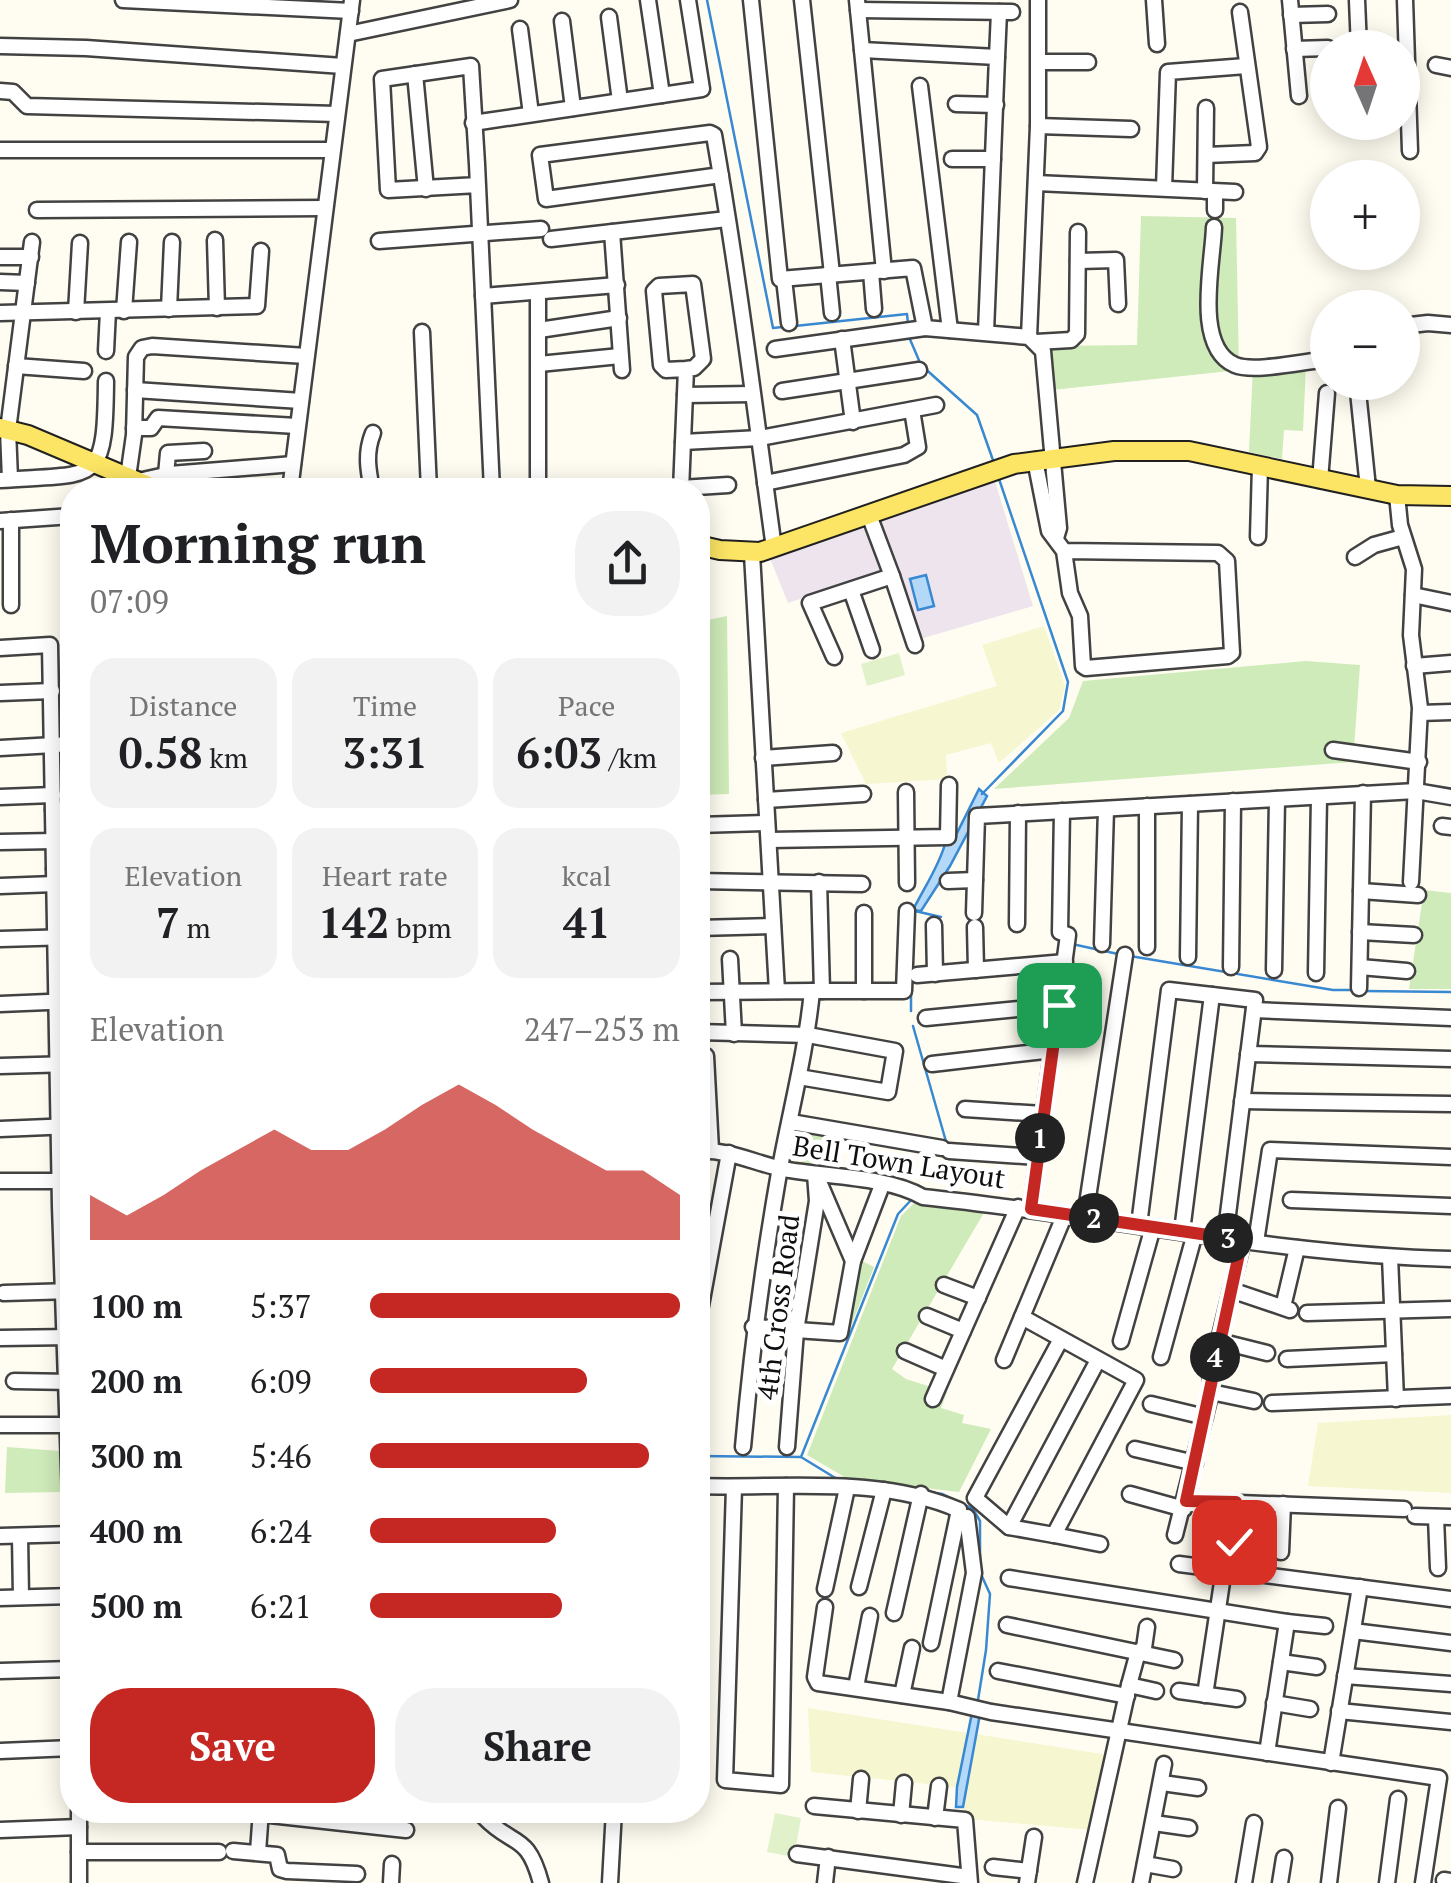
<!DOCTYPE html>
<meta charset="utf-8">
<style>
body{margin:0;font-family:"PT Serif",serif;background:#f2f2f2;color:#202124;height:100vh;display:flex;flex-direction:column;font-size:38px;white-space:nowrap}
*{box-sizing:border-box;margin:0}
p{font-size:32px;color:#757577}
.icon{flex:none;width:55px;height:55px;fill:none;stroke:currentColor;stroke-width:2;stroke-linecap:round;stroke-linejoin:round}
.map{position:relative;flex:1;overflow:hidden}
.side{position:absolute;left:60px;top:478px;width:650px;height:1345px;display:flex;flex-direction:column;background:#fff;border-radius:40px;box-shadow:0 5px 25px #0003}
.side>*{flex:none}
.needle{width:65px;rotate:357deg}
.tools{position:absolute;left:1310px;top:30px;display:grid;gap:20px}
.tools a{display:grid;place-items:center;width:110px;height:110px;border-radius:50%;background:#fff;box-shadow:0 5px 25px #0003;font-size:50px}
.pin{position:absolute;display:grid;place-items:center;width:85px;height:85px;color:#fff;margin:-42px;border-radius:20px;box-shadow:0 5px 15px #0006}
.km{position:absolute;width:50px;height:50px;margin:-25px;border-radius:50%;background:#222;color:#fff;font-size:28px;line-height:50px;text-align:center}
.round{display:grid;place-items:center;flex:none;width:105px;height:105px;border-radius:40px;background:#f2f2f2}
.headline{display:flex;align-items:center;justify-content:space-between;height:170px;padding:0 30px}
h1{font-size:55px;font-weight:700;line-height:75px}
.stats{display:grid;grid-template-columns:repeat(3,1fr);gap:15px;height:170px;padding:10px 30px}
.stats div{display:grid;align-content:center;border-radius:25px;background:#f2f2f2;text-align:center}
.stats b{font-size:42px;font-weight:700}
.stats small{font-size:28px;font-weight:400}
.stats p{font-size:28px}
.chart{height:280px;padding:20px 30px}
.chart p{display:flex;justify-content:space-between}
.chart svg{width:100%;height:180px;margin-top:10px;fill:#c52822;opacity:.7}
.action{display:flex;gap:20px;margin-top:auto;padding:20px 30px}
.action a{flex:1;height:115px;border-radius:40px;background:#c52822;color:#fff;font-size:40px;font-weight:700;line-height:115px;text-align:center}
.action a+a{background:#f2f2f2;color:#202124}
ul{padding:0 30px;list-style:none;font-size:32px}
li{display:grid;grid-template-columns:160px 120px 1fr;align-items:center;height:75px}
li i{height:25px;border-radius:12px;background:#c52822}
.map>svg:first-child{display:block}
</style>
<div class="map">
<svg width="1451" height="1883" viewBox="0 0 1451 1883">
<rect width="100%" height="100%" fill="#fffdf1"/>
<g fill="#eee4ee">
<polygon points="994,478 1033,606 920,639 878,517"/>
<polygon points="868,518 886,571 788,603 769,556"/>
</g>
<g fill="#f6f6d0">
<polygon points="1044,626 1065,686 1059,710 999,763 991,743 946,755 947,779 866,784 841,733 997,686 982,645"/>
<polygon points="1451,1415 1451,1493 1308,1486 1318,1423"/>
<polygon points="808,1708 968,1733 957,1787 811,1772"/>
<polygon points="975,1734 1108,1755 1093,1830 966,1819 963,1807 964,1787"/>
</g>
<g fill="#cfebb9">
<polygon points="1141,216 1236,218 1239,370 1052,390 1048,346 1137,345"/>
<polygon points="1306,364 1303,431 1284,430 1282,459 1249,452 1253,368"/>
<polygon points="727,616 729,794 698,795 698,622"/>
<polygon points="1306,661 1360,665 1353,762 994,789 1069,718 1083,681"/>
<polygon points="1424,890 1451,893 1451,989 1409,989"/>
<polygon points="801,1133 823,1136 818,1166 796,1162"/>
<polygon points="915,1202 985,1211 892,1369 906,1379 947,1392 941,1408 964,1415 962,1423 991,1429 959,1492 848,1479 807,1455 901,1216"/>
<polygon points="858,1259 874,1267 846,1339 843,1337"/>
<polygon points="7,1447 60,1451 63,1492 5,1493"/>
</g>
<g fill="#e1f2cb">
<polygon points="899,653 905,675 867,686 861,664"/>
<polygon points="775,1813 801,1818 794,1857 767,1852"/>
</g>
<g fill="#b4d9f8" stroke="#3988d2" stroke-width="2.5">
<polygon points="926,575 934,606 918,610 910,579"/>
<path d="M 979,789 L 987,796 L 950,866 L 921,911 L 913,910 C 924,888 939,866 945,844 L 952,843 Z"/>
<polygon points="972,1713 980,1714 963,1807 956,1807 957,1787"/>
</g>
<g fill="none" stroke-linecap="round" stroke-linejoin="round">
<g stroke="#3988d2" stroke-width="2.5">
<polyline points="707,0 773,328 782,327"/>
<polyline points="795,326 907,314 908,324"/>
<polyline points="909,337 921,365 977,415 994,463"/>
<polyline points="982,794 1063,711 1068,682 998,476"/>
<polyline points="915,911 941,917"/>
<polyline points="1072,944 1118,954"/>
<polyline points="1130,956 1333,990 1355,990"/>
<polyline points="911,988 911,1011"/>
<polyline points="1363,991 1451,992"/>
<polyline points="913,1026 947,1145"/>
<polyline points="698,1456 801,1457"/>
<polyline points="837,1479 801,1457 898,1214 913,1198"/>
<polyline points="929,1492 942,1494 973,1509 980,1521 980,1572 990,1594 986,1650 978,1700"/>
</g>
<defs>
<g id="minor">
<polyline points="123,0 351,11"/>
<polyline points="648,0 662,95"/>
<polyline points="751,0 780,279 913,268 925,328 1029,337 1043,351 1059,528 1056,538"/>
<polyline points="802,0 832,274"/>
<polyline points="857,0 884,271"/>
<polyline points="1154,0 1157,44"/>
<polyline points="1290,0 1299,96"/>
<polyline points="1357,0 1359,48"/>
<polyline points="1405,0 1410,151"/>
<polyline points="858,10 1012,12"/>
<polyline points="1291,15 1328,14"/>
<polyline points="609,17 620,101"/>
<polyline points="562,21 573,108"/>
<polyline points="520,29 531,114"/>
<polyline points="348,34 510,0"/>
<polyline points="0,46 86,48 343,66"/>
<polyline points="1294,49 1328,48"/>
<polyline points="862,50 997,57 986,332"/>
<polyline points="997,57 999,12"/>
<polyline points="1039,62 1088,62"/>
<polyline points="1436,65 1451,68"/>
<polyline points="415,74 426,189"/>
<polyline points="920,86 950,330"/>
<polyline points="0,91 13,92 27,106 337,114"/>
<polyline points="956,104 996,105"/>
<polyline points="473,123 702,89 688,0"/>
<polyline points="1038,126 1131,129"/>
<polyline points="0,150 331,150"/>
<polyline points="1206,155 1255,153 1259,147 1240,12"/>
<polyline points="952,159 993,159"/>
<path d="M 721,175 L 546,199 L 540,155 L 710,133 L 714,135 C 738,272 755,410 774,548"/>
<polyline points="1036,183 1235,192"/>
<polyline points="478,185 388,190 382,79 471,66 477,164 492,490"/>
<polyline points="1164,188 1168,72 1246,66"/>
<polyline points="1205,191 1206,108"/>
<polyline points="37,210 323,208"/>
<polyline points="1215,210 1215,192"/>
<path d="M 1214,227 C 1213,263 1193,347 1235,365 C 1254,373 1306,361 1328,359"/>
<polyline points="612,232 622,370"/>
<polyline points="551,239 727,219"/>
<polyline points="215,240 217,308"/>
<polyline points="379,241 541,229"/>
<polyline points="0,257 31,257"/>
<polyline points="1078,261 1116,260 1118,304"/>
<polyline points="871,272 874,309"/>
<polyline points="828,274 832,313"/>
<polyline points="784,279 789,323"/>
<polyline points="0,282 27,283"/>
<polyline points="538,293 538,490"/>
<polyline points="483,296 617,285"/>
<polyline points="169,309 172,242"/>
<polyline points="124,311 129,242"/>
<polyline points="76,312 80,243"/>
<polyline points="0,313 257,306 261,251"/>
<polyline points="1402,326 1428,323 1451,325"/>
<polyline points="539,330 619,318"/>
<polyline points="422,332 429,490"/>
<polyline points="1029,337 1038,126 1038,0"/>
<polyline points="842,339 853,422"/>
<polyline points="1036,342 1071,340 1077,334 1078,232"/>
<polyline points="775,349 925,328"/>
<polyline points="106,351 108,311"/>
<polyline points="539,364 620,356"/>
<polyline points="16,366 84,371"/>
<polyline points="1357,382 1368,488"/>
<polyline points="135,390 301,401"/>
<polyline points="782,391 919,370"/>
<polyline points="685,395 752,394"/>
<polyline points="134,428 151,428 158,418 297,426"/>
<polyline points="683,442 760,438 936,405"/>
<polyline points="1035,460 1049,531 1064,551 1070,593 1080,616 1083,666 1086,668 1228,656 1232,653 1227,561 1218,553 1064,551"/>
<polyline points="166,475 168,453 204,451"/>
<polyline points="128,477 134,435 136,357 142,348 152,346 306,356"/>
<polyline points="10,479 8,430 32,242"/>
<path d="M 0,480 C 98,473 105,487 106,381"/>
<polyline points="1320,480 1327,393"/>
<polyline points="138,481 170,474 293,464"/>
<polyline points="765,483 904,455 918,447 912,410"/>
<polyline points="681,488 728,485"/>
<polyline points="290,490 352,0"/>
<path d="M 372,490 C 368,469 365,453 373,433"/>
<polyline points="681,490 686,369 694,368 703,359 693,284 659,286 654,291 661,365 666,370 686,369"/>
<polyline points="1397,495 1400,525 1414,569 1411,635 1420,708 1411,882"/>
<polyline points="0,521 72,516"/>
<polyline points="1258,537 1260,466"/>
<polyline points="752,554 777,991"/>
<polyline points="1355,557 1374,545 1403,537"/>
<polyline points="892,576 915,645"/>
<polyline points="851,590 872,650"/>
<polyline points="1413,595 1451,603"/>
<polyline points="11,605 11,520"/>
<polyline points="0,648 50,645 60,1206 72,1557"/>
<polyline points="834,657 810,603 892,576 869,515"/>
<polyline points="1414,666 1451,663"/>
<polyline points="0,693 52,691"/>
<polyline points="1420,713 1451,712"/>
<polyline points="0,748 72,744"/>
<polyline points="1333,750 1419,762"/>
<polyline points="763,758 833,753"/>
<polyline points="906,792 907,883"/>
<polyline points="0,797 53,795"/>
<polyline points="766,800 863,794"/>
<polyline points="53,810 72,809"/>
<polyline points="698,825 767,823"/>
<polyline points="1442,826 1451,827"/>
<polyline points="769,840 948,837 949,785"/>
<polyline points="0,842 54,841"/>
<polyline points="54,869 72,869"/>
<polyline points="698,881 862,884"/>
<polyline points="948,881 975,880"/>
<polyline points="819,882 822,991"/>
<polyline points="0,886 55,884"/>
<polyline points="1361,891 1418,895"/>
<polyline points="864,913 864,991"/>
<polyline points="974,913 977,816 1416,791 1451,797"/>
<polyline points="1017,924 1018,813"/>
<polyline points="934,925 935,974"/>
<polyline points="975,927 976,970"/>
<polyline points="698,928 773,926"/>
<polyline points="1360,932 1414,935"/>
<polyline points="0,939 72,937"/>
<polyline points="1102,944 1106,809"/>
<polyline points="1147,947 1147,806"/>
<polyline points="1188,957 1190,804"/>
<polyline points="730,959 734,1034"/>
<polyline points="1231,967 1233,801"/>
<polyline points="1360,967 1407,971"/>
<polyline points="1274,970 1277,799"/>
<polyline points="1316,973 1319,797"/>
<polyline points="917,975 1065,962"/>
<polyline points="1359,988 1363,793"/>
<polyline points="812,991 904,991 907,911"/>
<path d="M 698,992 L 812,991 C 806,1053 790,1112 779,1173 C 763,1264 751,1355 743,1447"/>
<polyline points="0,1004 72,1001"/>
<polyline points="1254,1010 1451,1018"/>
<polyline points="926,1018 1059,1005"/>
<polyline points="698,1032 808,1035 895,1051 888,1092 799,1077"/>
<polyline points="1248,1054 1451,1059"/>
<polyline points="706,1056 711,1150"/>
<polyline points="932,1064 1053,1050"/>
<polyline points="0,1066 72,1064"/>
<polyline points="1242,1101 1451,1104"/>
<polyline points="965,1109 1043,1114"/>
<polyline points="791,1122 942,1148"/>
<polyline points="0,1129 72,1126"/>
<path d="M 698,1151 C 728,1149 754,1163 783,1169 C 825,1177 887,1176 923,1197 C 1100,1215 1274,1255 1451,1259"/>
<polyline points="949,1151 1037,1157"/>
<polyline points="0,1181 72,1181"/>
<polyline points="1291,1200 1451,1206"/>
<polyline points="1031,1209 1068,935 1060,932 1062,811"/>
<polyline points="1085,1217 1125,955"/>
<polyline points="1139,1225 1169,990 1255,1000 1225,1238"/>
<polyline points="1182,1231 1212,995"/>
<polyline points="1256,1242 1270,1150 1451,1157"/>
<polyline points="1390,1257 1396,1399"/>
<polyline points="853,1261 882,1185"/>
<polyline points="944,1285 978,1298"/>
<polyline points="1231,1290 1290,1310"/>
<polyline points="4,1293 72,1291"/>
<polyline points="1283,1307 1297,1248"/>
<polyline points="1307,1313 1451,1309"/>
<polyline points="927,1316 963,1331"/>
<polyline points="1022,1317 1136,1380 1054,1535 1009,1527 975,1498 1061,1339"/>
<polyline points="698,1322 729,1153"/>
<polyline points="753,1327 840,1333 853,1261 820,1184"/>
<polyline points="0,1338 72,1337"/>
<polyline points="1121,1341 1153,1227"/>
<polyline points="1219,1341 1267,1353"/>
<polyline points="905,1351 946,1369"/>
<polyline points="1161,1357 1195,1233"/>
<polyline points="1287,1359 1394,1354"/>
<polyline points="1004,1360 1065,1214"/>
<polyline points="14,1381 72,1382"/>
<polyline points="1211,1392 1254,1401"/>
<polyline points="933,1399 1018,1207"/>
<polyline points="1272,1403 1451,1396"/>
<polyline points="1151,1404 1205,1417"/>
<polyline points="0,1425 72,1425"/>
<polyline points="787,1447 796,1331 817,1201 815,1174"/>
<polyline points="1135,1449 1195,1463"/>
<path d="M 698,1486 C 784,1489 879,1475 959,1510 L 931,1643"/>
<polyline points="734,1487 725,1780 781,1785 786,1486"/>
<polyline points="1130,1494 1184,1509"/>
<polyline points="1186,1501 1404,1509"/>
<polyline points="1415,1516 1451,1517"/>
<polyline points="1436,1517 1438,1568"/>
<polyline points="1009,1527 1098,1360"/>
<polyline points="1054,1535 1100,1544"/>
<polyline points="1175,1535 1211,1392 1211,1374 1243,1240"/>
<polyline points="0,1536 72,1534"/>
<polyline points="20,1536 21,1597"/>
<polyline points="1234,1542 1236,1502"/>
<polyline points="1281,1552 1283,1504"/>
<polyline points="1179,1564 1451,1599"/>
<polyline points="1009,1578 1287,1622 1267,1753"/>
<polyline points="859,1587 884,1490"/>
<polyline points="825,1589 847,1488"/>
<polyline points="0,1598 72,1596"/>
<polyline points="825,1607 815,1677 818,1683 949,1702 991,1712 1439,1778 1423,1883"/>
<polyline points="894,1613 921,1494"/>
<polyline points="1287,1622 1325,1626"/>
<polyline points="1007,1625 1174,1660"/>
<polyline points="1353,1631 1451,1643"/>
<polyline points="1281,1662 1317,1667"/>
<polyline points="0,1671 72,1669"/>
<polyline points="998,1671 1127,1696"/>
<polyline points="1345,1676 1451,1684"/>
<polyline points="1129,1685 1156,1691"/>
<polyline points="856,1687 870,1616"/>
<polyline points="1179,1691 1237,1699"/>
<polyline points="902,1695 912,1648"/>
<polyline points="1205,1695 1224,1569"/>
<polyline points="949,1702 974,1573 967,1517"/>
<polyline points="1274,1703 1310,1709"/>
<polyline points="1339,1711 1451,1722"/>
<polyline points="0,1751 72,1748"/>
<polyline points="1331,1763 1360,1587"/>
<polyline points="1162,1783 1198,1788"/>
<polyline points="814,1806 965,1820 970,1883"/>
<path d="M 484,1810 L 483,1816 C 513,1848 527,1831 541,1883"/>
<polyline points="858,1811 861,1779"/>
<polyline points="261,1814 406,1830"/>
<polyline points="901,1815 904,1783"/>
<polyline points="935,1818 939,1786"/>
<polyline points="1154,1823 1189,1828"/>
<polyline points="0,1830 79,1827"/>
<polyline points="233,1851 277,1855 280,1869 287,1871 357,1874"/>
<polyline points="79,1852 219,1852"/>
<polyline points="258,1852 261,1810"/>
<polyline points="797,1854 969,1877"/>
<polyline points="1145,1864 1173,1869"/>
<polyline points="993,1867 1029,1871"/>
<polyline points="1444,1880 1451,1881"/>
<polyline points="79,1883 79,1810"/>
<polyline points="391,1883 392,1864"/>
<polyline points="610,1883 614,1810"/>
<polyline points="825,1883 828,1857"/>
<polyline points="1027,1883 1034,1837"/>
<polyline points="1085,1883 1129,1685 1138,1652 1144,1648 1147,1627"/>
<polyline points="1141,1883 1164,1764"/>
<polyline points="1244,1883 1254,1823"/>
<polyline points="1280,1883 1284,1858"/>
<polyline points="1329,1883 1338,1808"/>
<polyline points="1387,1883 1398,1799"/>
</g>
<g id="major">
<polyline points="0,428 28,435 158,490"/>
<polyline points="698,545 720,550 760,552 1014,464 1114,451 1189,451 1397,495 1451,496"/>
</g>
</defs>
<use href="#minor" stroke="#424242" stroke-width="19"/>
<use href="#major" stroke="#202020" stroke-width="22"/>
<use href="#minor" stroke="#fff" stroke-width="14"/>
<use href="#major" stroke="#fce464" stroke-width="18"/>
</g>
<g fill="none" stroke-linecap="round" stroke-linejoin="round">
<defs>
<polyline id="route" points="1059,1005 1031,1209 1242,1240 1186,1501 1236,1502 1234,1542"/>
</defs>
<use href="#route" stroke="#fff" stroke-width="20"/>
<use href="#route" stroke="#c52822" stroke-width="12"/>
</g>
<g text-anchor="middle" stroke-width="10" stroke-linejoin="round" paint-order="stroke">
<g font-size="28" fill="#0f0f0f" stroke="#fff">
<text transform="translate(899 1162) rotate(9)" y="10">Bell Town Layout</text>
<text transform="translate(778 1307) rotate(-83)" y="10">4th Cross Road</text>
</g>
</g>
</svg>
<div class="tools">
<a><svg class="needle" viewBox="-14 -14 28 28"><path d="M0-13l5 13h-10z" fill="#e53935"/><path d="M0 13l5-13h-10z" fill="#757577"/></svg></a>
<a>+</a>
<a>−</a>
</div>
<div class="pin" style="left:1059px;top:1005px;background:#1e9e55"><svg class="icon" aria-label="arrive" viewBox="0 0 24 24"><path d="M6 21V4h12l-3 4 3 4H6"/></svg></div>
<div class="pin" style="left:1234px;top:1542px;background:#d93025"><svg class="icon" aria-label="check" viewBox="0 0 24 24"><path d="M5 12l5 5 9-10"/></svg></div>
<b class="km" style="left:1040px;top:1138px">1</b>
<b class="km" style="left:1094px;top:1218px">2</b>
<b class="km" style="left:1228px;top:1238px">3</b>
<b class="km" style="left:1215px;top:1357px">4</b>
<section class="side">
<div class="headline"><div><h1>Morning run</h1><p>07:09</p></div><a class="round"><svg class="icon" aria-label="share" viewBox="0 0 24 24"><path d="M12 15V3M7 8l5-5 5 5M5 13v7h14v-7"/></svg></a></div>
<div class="stats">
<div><p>Distance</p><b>0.58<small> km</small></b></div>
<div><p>Time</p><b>3:31</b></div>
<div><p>Pace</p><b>6:03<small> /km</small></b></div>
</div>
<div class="stats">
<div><p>Elevation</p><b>7<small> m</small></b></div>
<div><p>Heart rate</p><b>142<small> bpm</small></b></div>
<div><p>kcal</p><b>41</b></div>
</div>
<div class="chart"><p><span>Elevation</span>247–253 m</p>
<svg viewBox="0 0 160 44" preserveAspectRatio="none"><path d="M0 44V33L10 38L20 33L30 27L40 22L50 17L60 22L70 22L80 17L90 11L100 6L110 11L120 17L130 22L140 27L150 27L160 33V44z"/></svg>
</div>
<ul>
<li><b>100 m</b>5:37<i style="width:100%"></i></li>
<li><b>200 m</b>6:09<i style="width:70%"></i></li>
<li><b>300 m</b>5:46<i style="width:90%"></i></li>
<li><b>400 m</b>6:24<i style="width:60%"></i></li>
<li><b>500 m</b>6:21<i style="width:62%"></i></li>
</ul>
<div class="action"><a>Save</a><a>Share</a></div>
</section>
</div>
